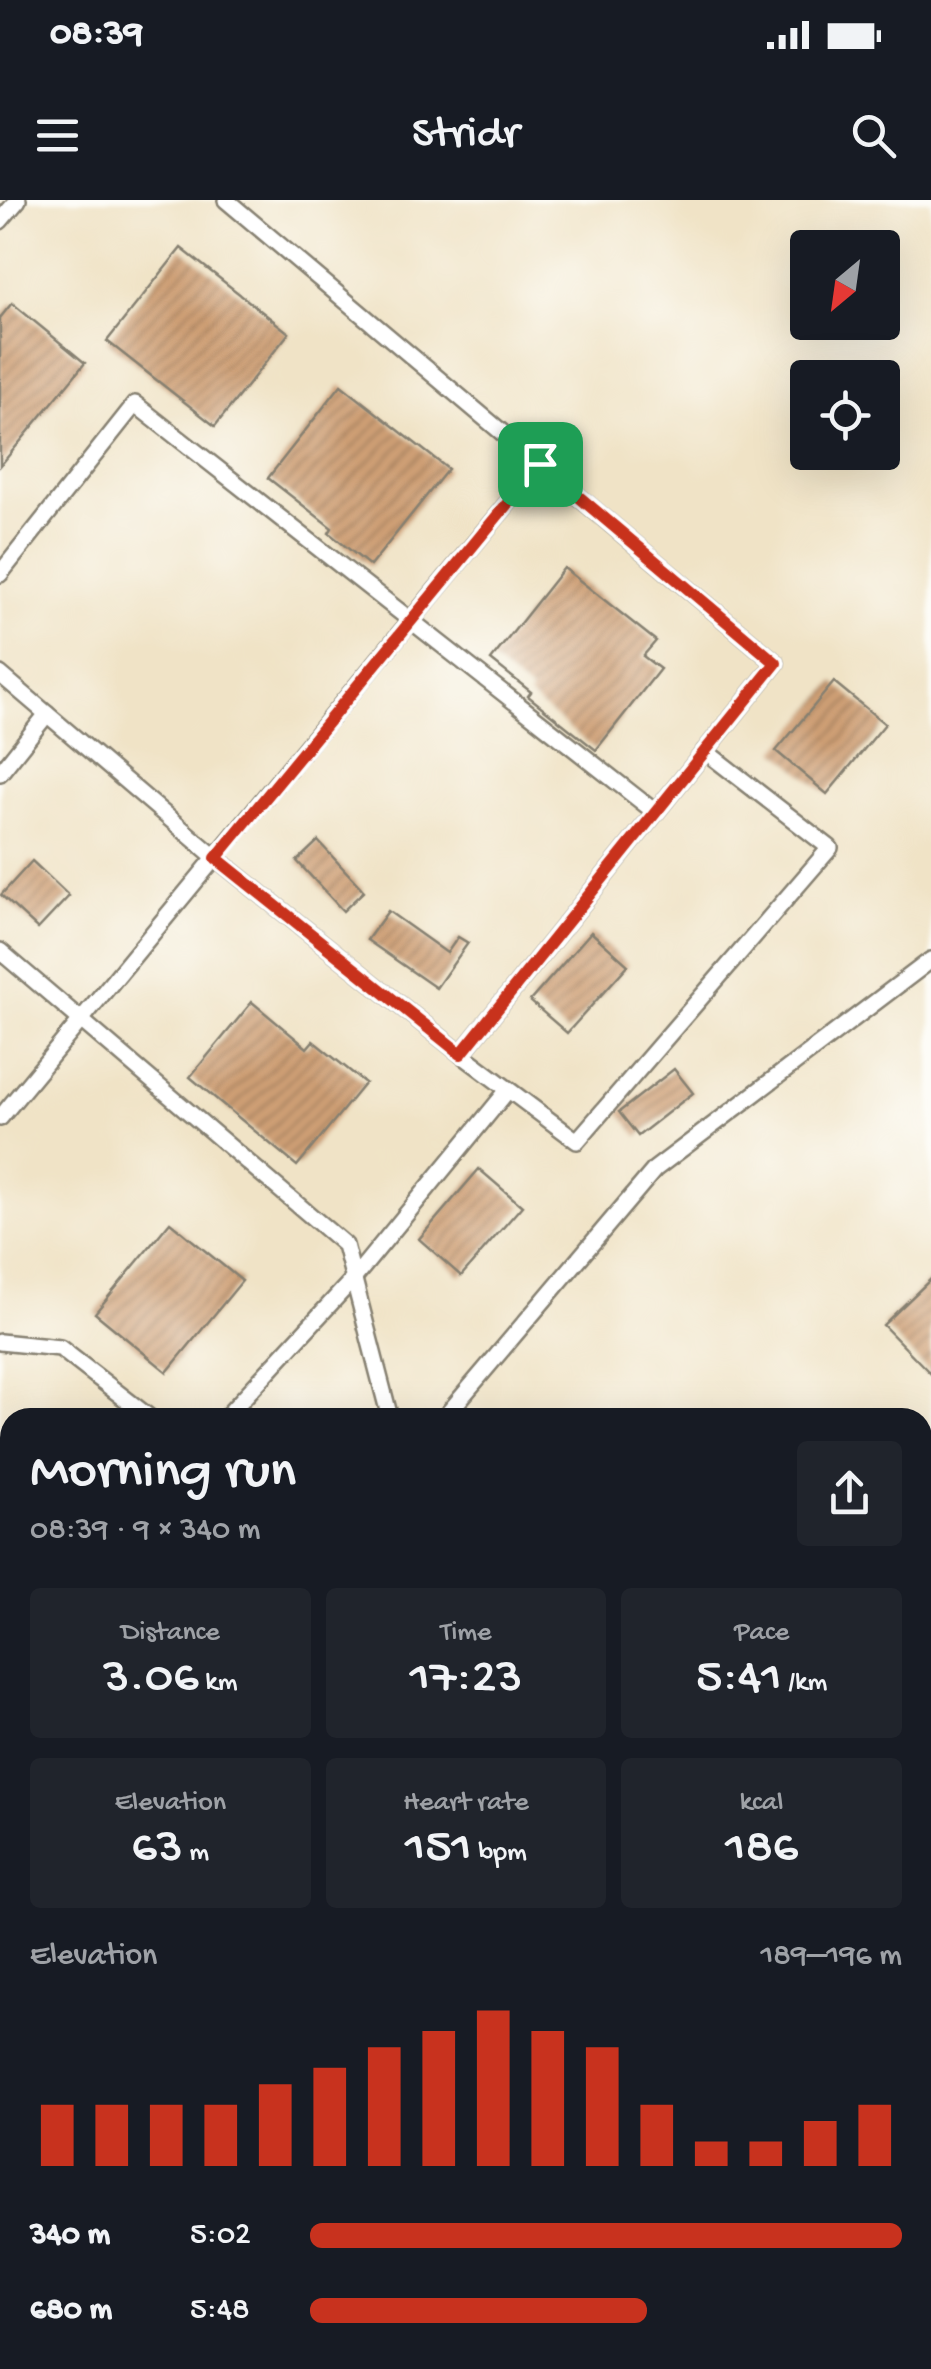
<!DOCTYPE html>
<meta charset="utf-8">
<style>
body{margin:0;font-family:"Gochi Hand",sans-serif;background:#20242c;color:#f1f3f6;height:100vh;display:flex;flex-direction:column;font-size:38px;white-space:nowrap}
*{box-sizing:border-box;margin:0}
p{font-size:32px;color:#9ea1a6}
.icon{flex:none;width:55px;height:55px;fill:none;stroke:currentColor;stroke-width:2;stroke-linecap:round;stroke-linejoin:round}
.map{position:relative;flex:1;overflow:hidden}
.details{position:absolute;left:0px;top:1208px;width:932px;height:962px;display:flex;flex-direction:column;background:#171b24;border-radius:30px 30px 0 0;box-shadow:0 10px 40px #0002}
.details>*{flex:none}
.needle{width:65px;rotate:209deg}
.fabs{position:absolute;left:790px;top:30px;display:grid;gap:20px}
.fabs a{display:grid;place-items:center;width:110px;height:110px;border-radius:10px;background:#171b24;box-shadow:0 10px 40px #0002;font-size:50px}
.pin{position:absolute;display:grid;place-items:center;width:85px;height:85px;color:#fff;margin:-42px;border-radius:20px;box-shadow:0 5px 15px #0006}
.round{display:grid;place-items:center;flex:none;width:105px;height:105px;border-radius:10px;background:#20242c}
.summary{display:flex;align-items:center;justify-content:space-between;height:170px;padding:0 30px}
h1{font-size:55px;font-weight:600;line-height:75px}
.figures{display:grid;grid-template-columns:repeat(3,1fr);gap:15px;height:170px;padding:10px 30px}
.figures div{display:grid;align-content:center;border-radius:10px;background:#20242c;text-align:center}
.figures b{font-size:50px;font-weight:600}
.figures small{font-size:28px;font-weight:400}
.figures p{font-size:28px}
.chart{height:280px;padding:20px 30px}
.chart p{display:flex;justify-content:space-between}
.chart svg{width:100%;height:180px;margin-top:10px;stroke:#c8321e;stroke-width:6}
ul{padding:0 30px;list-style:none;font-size:32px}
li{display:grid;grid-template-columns:160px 120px 1fr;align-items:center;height:75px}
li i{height:25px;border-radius:12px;background:#c8321e}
.status{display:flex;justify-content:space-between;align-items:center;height:70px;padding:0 50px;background:#171b24;direction:ltr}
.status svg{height:28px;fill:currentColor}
header{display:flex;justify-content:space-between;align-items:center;height:130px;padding:0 30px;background:#171b24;font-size:45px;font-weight:600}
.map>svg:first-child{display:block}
</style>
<div class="status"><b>08:39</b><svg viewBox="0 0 49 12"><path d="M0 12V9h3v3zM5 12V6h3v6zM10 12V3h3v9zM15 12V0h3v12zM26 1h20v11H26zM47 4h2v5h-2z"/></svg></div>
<header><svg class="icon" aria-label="menu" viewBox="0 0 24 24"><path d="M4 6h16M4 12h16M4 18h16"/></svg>Stridr<svg class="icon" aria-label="search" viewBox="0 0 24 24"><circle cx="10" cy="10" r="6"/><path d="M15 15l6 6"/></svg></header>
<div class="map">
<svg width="931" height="2169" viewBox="0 0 931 2169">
<defs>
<pattern id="building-hatch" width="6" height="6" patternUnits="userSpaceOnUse" patternTransform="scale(2.5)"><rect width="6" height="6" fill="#ce9f75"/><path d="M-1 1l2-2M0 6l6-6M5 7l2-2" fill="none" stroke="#a6815f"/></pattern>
</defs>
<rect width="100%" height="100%" fill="#fdfcf7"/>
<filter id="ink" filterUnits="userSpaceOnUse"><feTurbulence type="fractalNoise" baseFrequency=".01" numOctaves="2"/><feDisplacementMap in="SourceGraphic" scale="20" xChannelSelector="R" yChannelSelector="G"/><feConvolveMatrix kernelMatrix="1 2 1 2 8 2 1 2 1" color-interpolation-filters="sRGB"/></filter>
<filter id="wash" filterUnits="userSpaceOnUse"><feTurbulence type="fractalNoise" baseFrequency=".0048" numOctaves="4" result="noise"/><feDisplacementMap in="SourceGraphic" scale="40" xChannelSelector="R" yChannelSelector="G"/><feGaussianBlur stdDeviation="2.25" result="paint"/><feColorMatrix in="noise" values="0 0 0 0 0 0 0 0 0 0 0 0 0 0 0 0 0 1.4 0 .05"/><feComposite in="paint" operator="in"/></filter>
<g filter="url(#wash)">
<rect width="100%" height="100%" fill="#f0e3c6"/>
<g id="blocks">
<g fill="url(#building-hatch)">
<polygon points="181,48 289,133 215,226 107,141"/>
<polygon points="12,103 85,163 0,266 0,118"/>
<polygon points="341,185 448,269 370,366 329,333 332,328 268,278"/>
<polygon points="564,368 656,441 643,456 660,469 596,550 528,496 531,492 491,460"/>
<polygon points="834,482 885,524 827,594 776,551"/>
<polygon points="318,641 364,691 343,711 297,661"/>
<polygon points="32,661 69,696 38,729 1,695"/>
<polygon points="388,711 447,753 458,737 468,743 436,788 367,740"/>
<polygon points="591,732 628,765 567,833 530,801"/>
<polygon points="252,802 307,848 313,841 365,883 297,966 190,877"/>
<polygon points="674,869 693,893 638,936 619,912"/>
<polygon points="479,969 522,1006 461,1076 419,1039"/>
<polygon points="170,1022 242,1081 167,1172 95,1113"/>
<polygon points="931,1079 931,1174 883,1125"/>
</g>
</g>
</g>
<g filter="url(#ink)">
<use href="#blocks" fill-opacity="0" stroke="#868071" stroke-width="2.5"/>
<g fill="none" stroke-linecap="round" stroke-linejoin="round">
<defs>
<g id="service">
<polyline points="0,21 18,0"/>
<polyline points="0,374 135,204 655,612"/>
<polyline points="0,474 216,658 461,854 776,463 226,0"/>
<polyline points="0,573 47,514"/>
<polyline points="0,751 345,1045 390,1218"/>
<polyline points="461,854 577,941 830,648 705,551"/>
<polyline points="0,918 540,264"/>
<polyline points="0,1142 60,1148 150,1218"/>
<polyline points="225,1218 354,1078 508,890"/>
<polyline points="444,1218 655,969 931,760"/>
</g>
<g id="minor">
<polyline points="922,1468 931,1462"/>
<polyline points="0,2162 10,2154"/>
</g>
<g id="motorway">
<polyline points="922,1843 931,1838"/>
<polyline points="922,1926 931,1920"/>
<polyline points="443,2169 455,2160"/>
<polyline points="579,2169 592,2160"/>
</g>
</defs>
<use href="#service" stroke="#868071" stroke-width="20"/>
<use href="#minor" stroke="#868071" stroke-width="35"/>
<use href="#motorway" stroke="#868071" stroke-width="60"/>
<use href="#service" stroke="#fff" stroke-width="15"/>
<use href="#minor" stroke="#fff" stroke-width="30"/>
<use href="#motorway" stroke="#fff" stroke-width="55"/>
</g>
</g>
<g fill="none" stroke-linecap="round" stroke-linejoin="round" filter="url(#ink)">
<defs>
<polygon id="route" points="540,264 776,463 461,854 216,658"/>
</defs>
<use href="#route" stroke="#fff" stroke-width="20"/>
<use href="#route" stroke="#c8321e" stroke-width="12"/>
</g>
</svg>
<div class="fabs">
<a><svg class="needle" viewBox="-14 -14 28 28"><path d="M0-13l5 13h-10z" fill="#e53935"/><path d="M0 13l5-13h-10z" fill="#9ea1a6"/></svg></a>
<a><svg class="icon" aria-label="locate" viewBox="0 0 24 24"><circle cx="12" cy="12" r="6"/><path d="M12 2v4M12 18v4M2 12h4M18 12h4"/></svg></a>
</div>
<div class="pin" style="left:540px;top:264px;background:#1e9e55"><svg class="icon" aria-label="arrive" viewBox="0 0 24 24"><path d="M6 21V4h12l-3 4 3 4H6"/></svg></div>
<section class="details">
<div class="summary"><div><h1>Morning run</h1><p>08:39 · 9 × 340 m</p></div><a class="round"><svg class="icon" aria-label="share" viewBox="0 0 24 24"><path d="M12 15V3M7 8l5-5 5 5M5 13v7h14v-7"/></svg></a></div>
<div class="figures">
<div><p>Distance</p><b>3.06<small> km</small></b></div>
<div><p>Time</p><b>17:23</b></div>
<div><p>Pace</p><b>5:41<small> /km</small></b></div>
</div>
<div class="figures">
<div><p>Elevation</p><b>63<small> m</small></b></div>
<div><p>Heart rate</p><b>151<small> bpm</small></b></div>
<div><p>kcal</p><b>186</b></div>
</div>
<div class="chart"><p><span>Elevation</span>189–196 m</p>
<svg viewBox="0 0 160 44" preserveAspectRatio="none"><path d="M5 44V29M15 44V29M25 44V29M35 44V29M45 44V24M55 44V20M65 44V15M75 44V11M85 44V6M95 44V11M105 44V15M115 44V29M125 44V38M135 44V38M145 44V33M155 44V29"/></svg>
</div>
<ul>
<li><b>340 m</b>5:02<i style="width:100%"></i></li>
<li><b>680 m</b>5:48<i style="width:57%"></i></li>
</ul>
</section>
</div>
